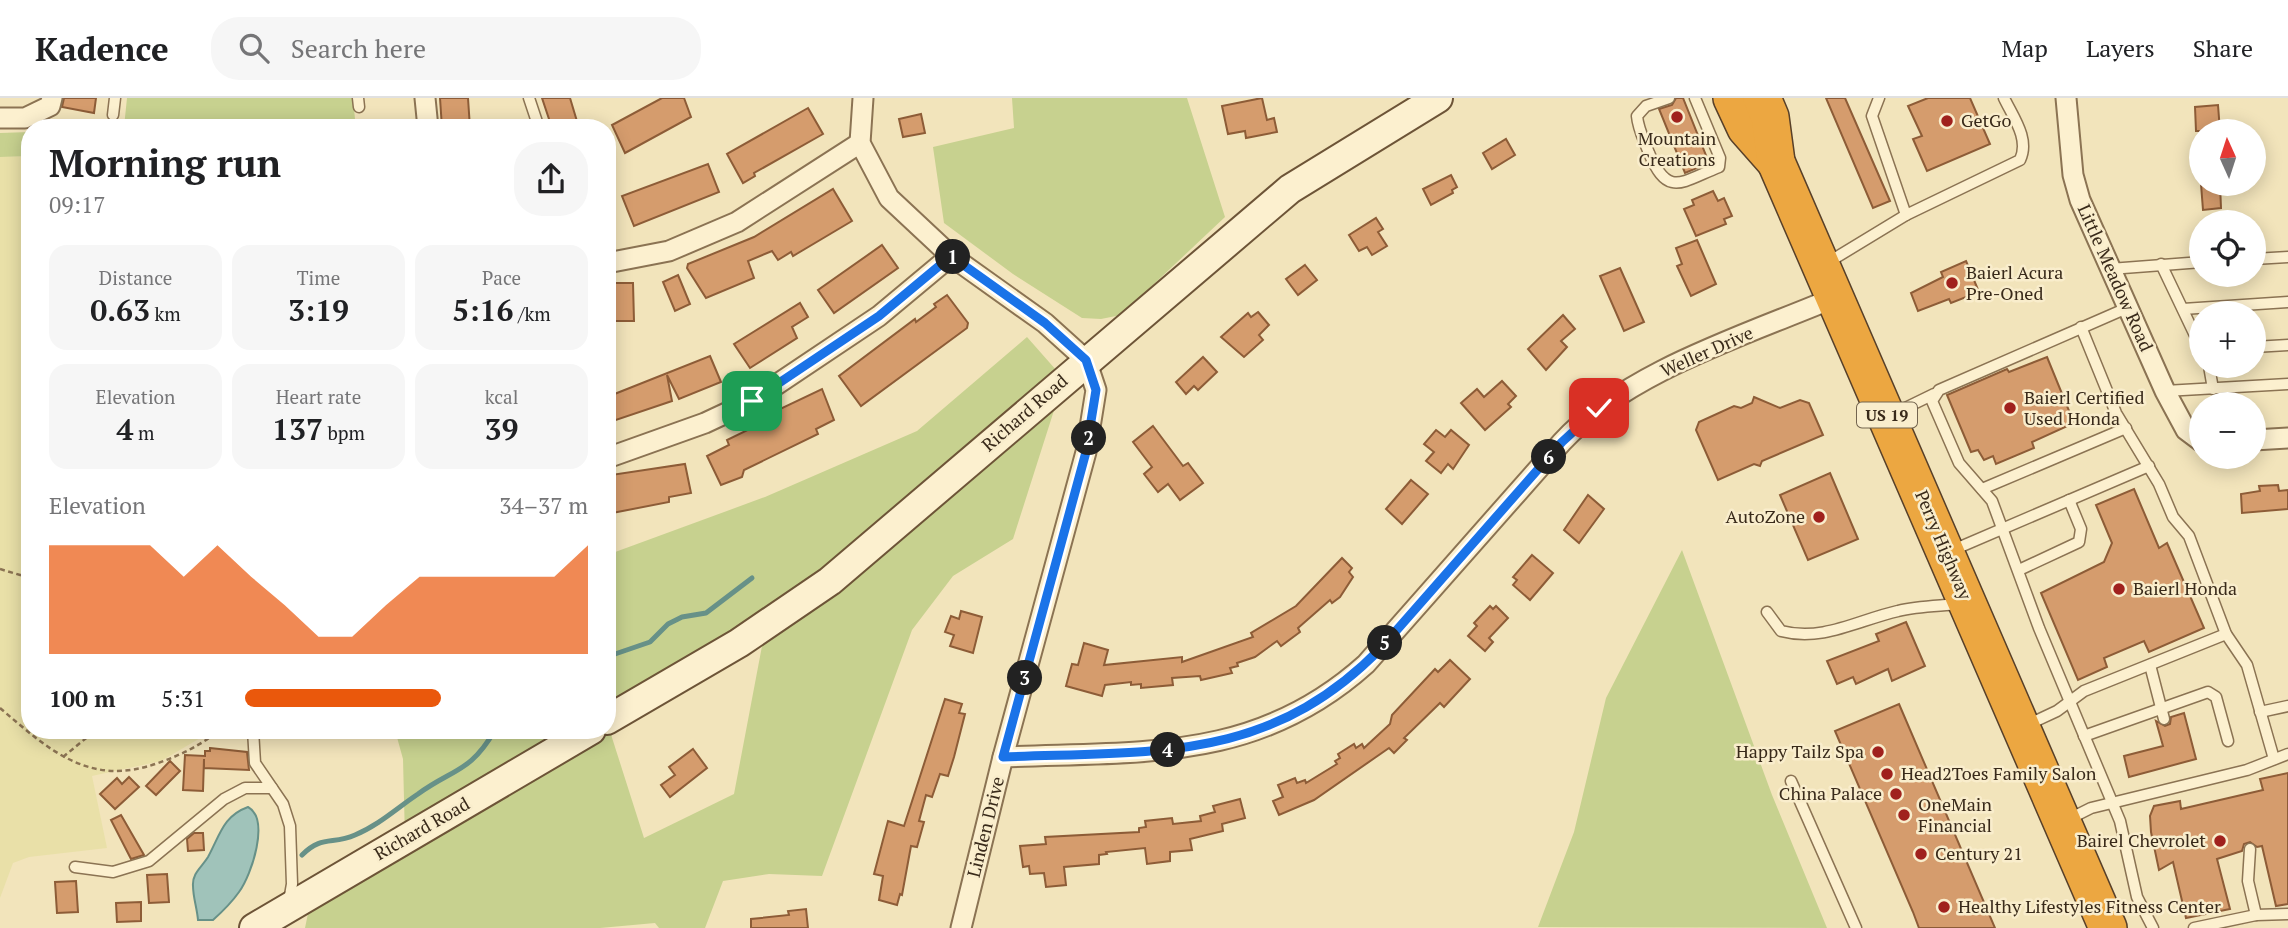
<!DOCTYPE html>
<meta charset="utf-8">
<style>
body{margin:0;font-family:"PT Serif",serif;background:#f6f6f6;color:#202124;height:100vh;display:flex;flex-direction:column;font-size:26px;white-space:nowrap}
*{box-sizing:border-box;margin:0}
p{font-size:23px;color:#757577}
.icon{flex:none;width:38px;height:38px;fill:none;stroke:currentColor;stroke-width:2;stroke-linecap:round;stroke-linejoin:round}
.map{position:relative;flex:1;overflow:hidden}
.panel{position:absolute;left:21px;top:21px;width:595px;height:620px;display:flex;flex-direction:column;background:#fff;border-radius:28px;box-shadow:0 4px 18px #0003}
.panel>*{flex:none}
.needle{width:46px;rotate:357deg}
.controls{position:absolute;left:2189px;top:21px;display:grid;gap:14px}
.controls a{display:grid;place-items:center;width:77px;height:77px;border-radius:50%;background:#fff;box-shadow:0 4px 18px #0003;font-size:35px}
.pin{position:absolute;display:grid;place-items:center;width:60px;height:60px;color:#fff;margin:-30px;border-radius:14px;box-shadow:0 4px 10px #0006}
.km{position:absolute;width:35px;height:35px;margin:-18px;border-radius:50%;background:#222;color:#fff;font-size:19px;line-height:35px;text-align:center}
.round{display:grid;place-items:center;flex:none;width:74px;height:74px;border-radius:28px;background:#f6f6f6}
.summary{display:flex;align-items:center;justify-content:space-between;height:119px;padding:0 28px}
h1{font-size:38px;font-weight:700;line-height:52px}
.stats{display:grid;grid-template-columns:repeat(3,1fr);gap:10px;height:119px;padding:7px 28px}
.stats div{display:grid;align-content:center;border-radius:18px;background:#f6f6f6;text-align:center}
.stats b{font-size:30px;font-weight:700}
.stats small{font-size:19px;font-weight:400}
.stats p{font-size:19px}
.chart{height:196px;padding:14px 28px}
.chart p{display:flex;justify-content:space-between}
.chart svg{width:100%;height:126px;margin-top:7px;fill:#ea580c;opacity:.7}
ul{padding:0 28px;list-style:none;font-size:23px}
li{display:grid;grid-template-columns:112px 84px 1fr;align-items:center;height:52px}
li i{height:18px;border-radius:9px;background:#ea580c}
header{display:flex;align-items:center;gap:42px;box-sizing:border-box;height:98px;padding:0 35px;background:#fff;border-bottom:2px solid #e0e0e0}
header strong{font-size:33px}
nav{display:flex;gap:38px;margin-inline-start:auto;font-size:24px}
.search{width:490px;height:63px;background:#f6f6f6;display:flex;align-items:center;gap:18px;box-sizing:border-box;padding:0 24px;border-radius:28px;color:#757577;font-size:26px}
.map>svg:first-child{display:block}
</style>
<header>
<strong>Kadence</strong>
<div class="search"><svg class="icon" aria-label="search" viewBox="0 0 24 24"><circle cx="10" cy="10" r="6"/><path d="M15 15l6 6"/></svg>Search here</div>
<nav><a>Map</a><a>Layers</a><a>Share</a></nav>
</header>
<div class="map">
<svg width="2288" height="830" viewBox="0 0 2288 830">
<rect width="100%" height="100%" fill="#f2e4bb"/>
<polygon fill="#e9e0a8" points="30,58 30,632 214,632 161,663 92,678 107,750 29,759 13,765 0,800 0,59"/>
<g fill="#c7d18f">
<polygon points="127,0 353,0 355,21 369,30 119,30 124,29"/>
<polygon points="1012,0 1187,0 1225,119 1121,217 1101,221 1082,220 1013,176 944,125 933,49 1014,30"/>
<polygon points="30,34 30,58 0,59 0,35"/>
<polygon points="1027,239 1064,281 1013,441 953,478 912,532 822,778 769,776 723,783 705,830 659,830 655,825 600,830 305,830 312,796 405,741 403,661 395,632 607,632 607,624 644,740 734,696 766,527 607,622 607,457 765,399 917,333"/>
<polygon points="1682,452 1772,697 1827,830 1538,829 1574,734 1606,600"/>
</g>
<path fill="#a0c3ba" stroke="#679188" stroke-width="2" d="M 248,709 C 270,721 252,776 239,794 C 232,804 223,813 213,822 L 198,822 C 197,810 193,799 193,788 C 192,775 202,769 208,759 C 220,737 223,718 248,709 Z"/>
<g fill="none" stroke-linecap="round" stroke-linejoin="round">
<g stroke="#679188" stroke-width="5">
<polyline points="607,564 615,556 650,544 668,526 682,519 706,515 752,480"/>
<path d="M 302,757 C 322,737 332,747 355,737 C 379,727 397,710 418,696 C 454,670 470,675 495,632"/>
</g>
</g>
<g fill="#d59c6d" stroke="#8d5c37" stroke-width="2">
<polygon points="64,0 96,0 94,15 62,9"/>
<polygon points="440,0 468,0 470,30 442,30"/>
<polygon points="542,0 570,0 579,30 552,30"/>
<polygon points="662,0 684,0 691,19 625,55 612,27"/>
<polygon points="1262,0 1267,22 1274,20 1277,34 1246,40 1245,33 1228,36 1222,8"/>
<polygon points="1676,0 1683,0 1709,65 1685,75 1659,11 1672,7"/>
<polygon points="1826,0 1845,0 1890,103 1873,110"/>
<polygon points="1928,0 1970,0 1990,46 1927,73 1913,41 1922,38 1908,8"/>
<polygon points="2218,7 2220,33 2196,33 2195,9"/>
<polygon points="808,10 823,36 754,75 755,78 743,85 727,56"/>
<polygon points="921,16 925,35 903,39 899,21"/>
<polygon points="1506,41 1515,57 1492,71 1483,55"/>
<polygon points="708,66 719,94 634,128 622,98"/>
<polygon points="1451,77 1457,89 1452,92 1453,95 1431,107 1423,91"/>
<polygon points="2201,86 2220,86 2221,110 2203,112"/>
<polygon points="833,91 852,123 793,158 791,154 778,162 772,153 748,163 754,180 706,200 687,170 688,166 754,139"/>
<polygon points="1713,93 1718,103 1724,100 1732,118 1724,121 1726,126 1696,138 1684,111 1694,107 1692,102"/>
<polygon points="1376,120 1383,131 1378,134 1387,148 1372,157 1367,149 1359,153 1349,137"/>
<polygon points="1697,142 1716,186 1691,198 1677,168 1682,166 1676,150"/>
<polygon points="882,147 898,170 834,215 818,192"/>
<polygon points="1966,163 1979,194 1951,205 1949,201 1918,213 1911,195 1943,179 1941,174"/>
<polygon points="1305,167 1317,182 1298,197 1286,181"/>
<polygon points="1620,170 1644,224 1624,233 1600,178"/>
<polygon points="678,177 690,206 675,213 663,184"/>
<polygon points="615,185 633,185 634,223 607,223 607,195 615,195"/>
<polygon points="947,197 968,225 967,230 861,308 839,278 915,221 916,224 936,209 934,206"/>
<polygon points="800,205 808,219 792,229 797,240 750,270 734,246"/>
<polygon points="1258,214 1269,227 1259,237 1263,242 1244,259 1221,239 1248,215 1251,219"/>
<polygon points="1563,217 1575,231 1561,243 1567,249 1546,272 1528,251"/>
<polygon points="710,258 721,284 679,301 667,277 672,303 610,324 607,299"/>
<polygon points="1203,259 1217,274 1198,292 1194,288 1186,296 1176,284"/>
<polygon points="2047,259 2074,325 2032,344 2034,350 1996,366 1993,358 1984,362 1978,352 1971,354 1947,297 2007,271 2009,274"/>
<polygon points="1502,283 1516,298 1508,306 1511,309 1485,332 1461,305 1477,291 1484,299"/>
<polygon points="822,291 834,322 816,331 818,336 744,372 742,379 721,387 707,358 729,347 727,342 756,328 753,324"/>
<polygon points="1754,299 1780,310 1800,302 1809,305 1823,337 1762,363 1760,368 1754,366 1718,382 1696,332 1699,324 1734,308 1741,310 1752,305"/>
<polygon points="1153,328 1183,368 1188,365 1203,385 1180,402 1168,386 1158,394 1144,376 1152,369 1133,344"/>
<polygon points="1436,332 1445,339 1451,332 1469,347 1453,371 1448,366 1441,375 1426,363 1434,354 1424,346"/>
<polygon points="685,366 691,395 669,399 669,404 607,416 607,383 612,383 611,377"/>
<polygon points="1830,375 1858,441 1808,462 1780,397"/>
<polygon points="1411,382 1428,396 1402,426 1386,411"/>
<polygon points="2278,387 2279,393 2288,392 2288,411 2242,415 2241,396 2260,393 2259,388"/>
<polygon points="2134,391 2159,450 2167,445 2204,530 2149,554 2144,543 2104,560 2107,569 2078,582 2041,495 2104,464 2112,445 2096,407"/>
<polygon points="1588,397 1604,411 1579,445 1564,432"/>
<polygon points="1532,457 1553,475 1530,502 1513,487 1517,482 1513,479"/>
<polygon points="1342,460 1352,470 1349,474 1353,479 1340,499 1332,505 1330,502 1298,530 1300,534 1281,548 1277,543 1255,559 1237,565 1238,568 1230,570 1232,575 1201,582 1200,578 1172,580 1173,587 1141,590 1141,586 1131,587 1131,584 1105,587 1102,598 1066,588 1072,566 1078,567 1084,545 1108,552 1104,567 1182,559 1182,564 1253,539 1251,535 1296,508"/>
<polygon points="1490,508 1493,511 1496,508 1508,520 1489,540 1493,544 1485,553 1468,538 1477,528 1474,525"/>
<polygon points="961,513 982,519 973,555 950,548 954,537 945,534 951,518 959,521"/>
<polygon points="1906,524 1925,568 1892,583 1888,571 1856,586 1853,579 1837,586 1827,563 1879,543 1876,536"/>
<polygon points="1450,562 1470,581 1444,609 1440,605 1404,640 1407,642 1394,655 1389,650 1314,702 1279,717 1273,703 1283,699 1278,687 1295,680 1297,685 1305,682 1306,685 1337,666 1335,663 1340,660 1338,656 1354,646 1356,650 1362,646 1364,650 1390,626 1392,617 1435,571 1438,574"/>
<polygon points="945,601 962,606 959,615 965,616 954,659 948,678 940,676 932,699 926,697 919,723 924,724 917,749 911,748 902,797 900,796 897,807 879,802 883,778 874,776 888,723 904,728"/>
<polygon points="1899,606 1995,830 1919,830 1913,814 1835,633"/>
<polygon points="2184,615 2196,661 2129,679 2124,658 2163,648 2156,623 2165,628 2170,626 2171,619"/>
<polygon points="210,650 247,654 249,672 204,670 204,661 203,693 183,692 185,657 205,658 205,653 210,653"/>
<polygon points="693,651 707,670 670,699 661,687 675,677 669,669"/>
<polygon points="170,663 180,673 156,697 146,688"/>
<polygon points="2288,675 2288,806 2276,808 2262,748 2257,749 2250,744 2244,746 2242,753 2217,761 2230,811 2186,820 2173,764 2159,772 2151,734 2150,718 2154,708 2180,703 2181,711 2263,692 2260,681"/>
<polygon points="129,679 139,689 115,711 100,696 117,680 122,686"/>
<polygon points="1240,701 1245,720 1222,726 1223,733 1190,741 1192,752 1170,754 1170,763 1147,766 1145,750 1106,754 1107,756 1099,757 1099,766 1064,769 1066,787 1046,789 1044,775 1030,776 1029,768 1023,769 1020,748 1046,746 1045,739 1139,734 1139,730 1146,729 1145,723 1172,720 1173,726 1201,723 1200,718 1215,714 1213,708"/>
<polygon points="121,717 144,757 131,761 111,722"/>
<polygon points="194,735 203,735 204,752 188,753 187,741"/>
<polygon points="167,776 169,804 149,805 147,777"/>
<polygon points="76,783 78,814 57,815 55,784"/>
<polygon points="141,804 141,823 117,824 116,805"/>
<polygon points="806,811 808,830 751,830 751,821 789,817 788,813"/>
</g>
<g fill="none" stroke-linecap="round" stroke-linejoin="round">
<defs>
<g id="lane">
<polyline points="358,0 359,9"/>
<polyline points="529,0 539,30"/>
<path d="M 1669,0 L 1646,8 L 1637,18 C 1638,31 1644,42 1649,55 C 1668,100 1681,84 1719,69 L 1720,60 L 1695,0"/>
<polyline points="113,17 115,0"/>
<path d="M 1906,117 L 2020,62 C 2030,41 2013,19 2004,0"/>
<polyline points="2254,161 2288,159"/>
<polyline points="1827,165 1906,117 1872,18 1879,0"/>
<polyline points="2161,166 2202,252"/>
<polyline points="2110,171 2202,164"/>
<polyline points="2127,210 1939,292 1932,303 1959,365 1992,403 2039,530 2120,723 2137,799 2153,830"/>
<polyline points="2183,211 2288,204"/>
<polyline points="2081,229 2116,315 2159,386 2173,419 2189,438 2226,536 2247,567 2274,661"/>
<polyline points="2254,249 2288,247"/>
<polyline points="2209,268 2213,291"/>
<polyline points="2165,293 2288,286"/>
<polyline points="1893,316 1934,296"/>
<polyline points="1982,391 2126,330"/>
<polyline points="1953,452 2149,368"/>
<polyline points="2019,472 2079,444 2081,431 2069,402"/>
<path d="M 1767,514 L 1781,533 C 1823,544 1858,522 1898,513 C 1917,508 1939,508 1958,506"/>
<polyline points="2150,567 2164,621"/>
<polyline points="2260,614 2288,608"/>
<polyline points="2027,627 2057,613 2084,593 2226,536"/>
<polyline points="253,632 255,665 283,706 290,728 292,786 289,803"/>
<polyline points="2084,638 2208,594 2216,599 2228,643"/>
<polyline points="1791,683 1856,830"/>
<polyline points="2069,721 2091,710 2247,672 2288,656"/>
<polyline points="2250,751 2248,783 2256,817"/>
<polyline points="75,769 113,774 149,763 224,701 245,690 272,690"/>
<polyline points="2194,830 2256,817 2288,816"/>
</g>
<g id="street">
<polyline points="425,0 428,30"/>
<polyline points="863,0 860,45 889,100 951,158 1045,225 1086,262 1096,292 1086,354 1003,659 961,830"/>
<polyline points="2066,0 2073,77 2080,102 2165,293 2186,332 2202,344"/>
<polyline points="0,20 25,20 50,8 52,0"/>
<polyline points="607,165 669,153 737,124 860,45"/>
<polyline points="2254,342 2288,340"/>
<polyline points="607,360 705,325 752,303 879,218 951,158"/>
<path d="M 1003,659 C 1141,653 1256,665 1366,566 L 1562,344 C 1627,273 1749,236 1836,199"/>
</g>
<g id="secondary">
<polyline points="607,622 739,545 830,483 1290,91 1438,0"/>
<polyline points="254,830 591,632"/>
</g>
<g id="highway">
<polyline points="1732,0 1746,30 1776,64"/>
<polyline points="1762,0 1770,19 1776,64 2108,830"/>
</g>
</defs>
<use href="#lane" stroke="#8b7353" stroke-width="13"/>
<use href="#street" stroke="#8b7353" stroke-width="23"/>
<use href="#secondary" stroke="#6d5437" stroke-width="32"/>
<use href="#highway" stroke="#584029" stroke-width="40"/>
<g stroke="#8b7353" stroke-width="2.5" stroke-dasharray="5 3.5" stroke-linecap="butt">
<polyline points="0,471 30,480"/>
<path d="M 0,610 C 49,652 90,690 158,665 C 181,657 201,647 220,632"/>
<polyline points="63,659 96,632"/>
</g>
<use href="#lane" stroke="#fcf0cf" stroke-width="10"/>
<use href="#street" stroke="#fcf0cf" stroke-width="19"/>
<use href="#secondary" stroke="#fcf0cf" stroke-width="28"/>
<use href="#highway" stroke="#eca741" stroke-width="37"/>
</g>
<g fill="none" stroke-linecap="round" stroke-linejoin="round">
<defs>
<path id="route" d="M 752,303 L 879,218 L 951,158 L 1045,225 L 1086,262 L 1096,292 L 1086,354 L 1003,659 C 1151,653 1268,666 1381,550 L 1562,344 L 1599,310"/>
</defs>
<use href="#route" stroke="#fff" stroke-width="14"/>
<use href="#route" stroke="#1a73e8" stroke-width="9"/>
</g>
<g fill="#a0211d" stroke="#f9edcc" stroke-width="2.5">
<circle cx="1677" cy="19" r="7"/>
<circle cx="1947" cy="23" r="7"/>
<circle cx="1952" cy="185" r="7"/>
<circle cx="2010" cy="310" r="7"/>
<circle cx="1819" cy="419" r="7"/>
<circle cx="2119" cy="491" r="7"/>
<circle cx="1878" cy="654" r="7"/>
<circle cx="1887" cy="676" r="7"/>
<circle cx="1896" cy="696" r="7"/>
<circle cx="1904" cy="717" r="7"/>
<circle cx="2220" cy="743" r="7"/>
<circle cx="1921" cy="756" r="7"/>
<circle cx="1944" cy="809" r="7"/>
</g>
<g text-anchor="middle" stroke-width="5" stroke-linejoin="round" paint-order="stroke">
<rect fill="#f9edcc" stroke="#73644f" stroke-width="2" x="1857" y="304.5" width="60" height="25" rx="5"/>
<g font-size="16" font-weight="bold" fill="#392a1a">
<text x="1887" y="323">US 19</text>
</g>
<g font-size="18" fill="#392a1a" stroke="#f9edcc" text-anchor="start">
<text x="1961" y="29">GetGo</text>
<text x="1677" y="47" text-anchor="middle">Mountain<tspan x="1677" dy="21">Creations</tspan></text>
<text x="1966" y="181">Baierl Acura<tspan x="1966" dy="21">Pre-Oned</tspan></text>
<text x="2024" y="306">Baierl Certified<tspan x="2024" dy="21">Used Honda</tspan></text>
<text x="1805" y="425" text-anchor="end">AutoZone</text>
<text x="2133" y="497">Baierl Honda</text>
<text x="1864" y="660" text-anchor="end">Happy Tailz Spa</text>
<text x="1901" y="682">Head2Toes Family Salon</text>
<text x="1882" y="702" text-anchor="end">China Palace</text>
<text x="1918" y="713">OneMain<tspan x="1918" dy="21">Financial</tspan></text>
<text x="2206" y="749" text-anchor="end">Bairel Chevrolet</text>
<text x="1935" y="762">Century 21</text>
<text x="1958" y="815">Healthy Lifestyles Fitness Center</text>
</g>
<g font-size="18" fill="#392a1a" stroke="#f9edcc">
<text transform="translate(2115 180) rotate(66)" y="6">Little Meadow Road</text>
<text transform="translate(1707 254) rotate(-24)" y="6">Weller Drive</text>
<text transform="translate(1025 315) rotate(-41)" y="6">Richard Road</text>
<text transform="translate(1943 447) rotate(67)" y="6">Perry Highway</text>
<text transform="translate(986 729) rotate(-76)" y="6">Linden Drive</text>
<text transform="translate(422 731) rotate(-30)" y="6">Richard Road</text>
</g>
</g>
</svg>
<div class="controls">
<a><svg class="needle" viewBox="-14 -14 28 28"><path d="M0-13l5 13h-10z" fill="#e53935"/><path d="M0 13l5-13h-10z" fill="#757577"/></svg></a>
<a><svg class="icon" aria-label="locate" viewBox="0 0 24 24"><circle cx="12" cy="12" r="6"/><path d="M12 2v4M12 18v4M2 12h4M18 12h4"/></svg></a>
<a>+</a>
<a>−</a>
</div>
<div class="pin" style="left:752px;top:303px;background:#1e9e55"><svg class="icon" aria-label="arrive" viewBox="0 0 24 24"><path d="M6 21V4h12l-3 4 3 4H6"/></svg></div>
<div class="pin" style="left:1599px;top:310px;background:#d93025"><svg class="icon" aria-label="check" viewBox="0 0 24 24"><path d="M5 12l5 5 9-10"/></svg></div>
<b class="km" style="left:953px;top:159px">1</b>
<b class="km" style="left:1089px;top:340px">2</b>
<b class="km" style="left:1025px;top:580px">3</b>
<b class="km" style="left:1168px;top:652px">4</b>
<b class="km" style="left:1385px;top:545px">5</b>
<b class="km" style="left:1549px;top:359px">6</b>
<section class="panel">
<div class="summary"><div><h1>Morning run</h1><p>09:17</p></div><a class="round"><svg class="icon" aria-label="share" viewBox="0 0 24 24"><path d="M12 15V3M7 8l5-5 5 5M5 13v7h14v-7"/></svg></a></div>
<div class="stats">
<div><p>Distance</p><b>0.63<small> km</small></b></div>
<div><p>Time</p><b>3:19</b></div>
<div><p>Pace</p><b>5:16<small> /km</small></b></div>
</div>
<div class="stats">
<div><p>Elevation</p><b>4<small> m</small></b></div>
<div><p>Heart rate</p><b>137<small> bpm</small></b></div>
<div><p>kcal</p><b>39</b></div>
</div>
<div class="chart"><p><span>Elevation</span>34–37 m</p>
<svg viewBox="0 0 160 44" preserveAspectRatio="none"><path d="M0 44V6L10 6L20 6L30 6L40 17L50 6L60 17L70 27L80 38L90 38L100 27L110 17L120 17L130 17L140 17L150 17L160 6V44z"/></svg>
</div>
<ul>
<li><b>100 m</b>5:31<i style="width:57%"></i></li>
</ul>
</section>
</div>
